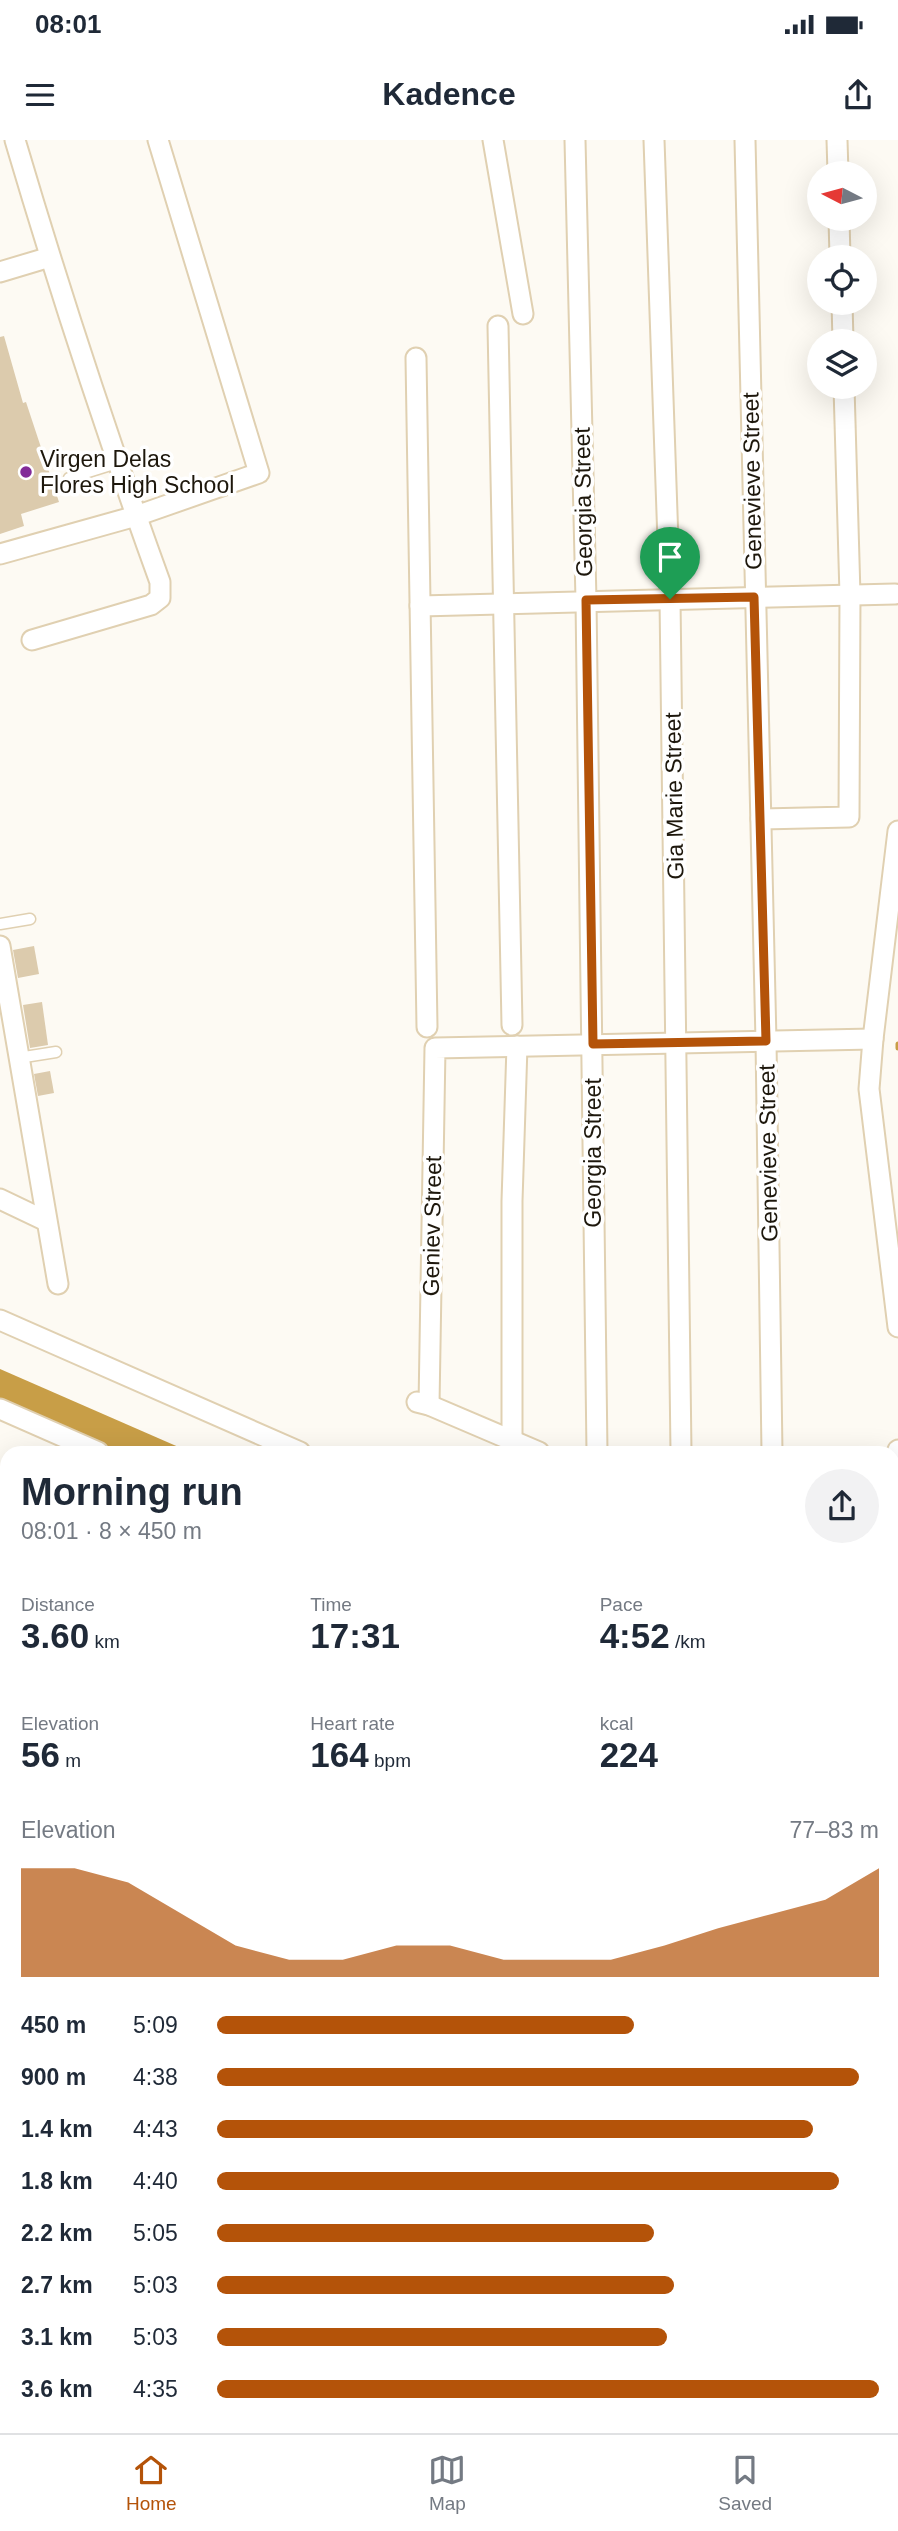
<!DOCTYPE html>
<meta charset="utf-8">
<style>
body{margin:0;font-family:Arial,sans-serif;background:#f2f2f3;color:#1f2937;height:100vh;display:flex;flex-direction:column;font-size:26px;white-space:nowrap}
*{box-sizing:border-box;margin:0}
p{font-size:23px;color:#747a83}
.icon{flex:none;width:38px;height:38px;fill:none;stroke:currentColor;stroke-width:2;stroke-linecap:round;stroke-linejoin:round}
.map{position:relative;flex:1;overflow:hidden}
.side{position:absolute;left:0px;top:1306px;width:900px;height:989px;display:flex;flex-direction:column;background:#fff;border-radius:21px 21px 0 0;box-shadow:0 7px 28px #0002}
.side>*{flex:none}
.needle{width:46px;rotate:276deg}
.buttons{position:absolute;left:807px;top:21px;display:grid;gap:14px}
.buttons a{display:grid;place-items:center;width:70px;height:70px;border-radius:50%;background:#fff;box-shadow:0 7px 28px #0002;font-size:35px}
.pin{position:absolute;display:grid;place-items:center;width:60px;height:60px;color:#fff;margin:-72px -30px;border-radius:50% 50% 50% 0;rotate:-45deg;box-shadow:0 0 7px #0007}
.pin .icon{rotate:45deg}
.round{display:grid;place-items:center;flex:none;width:74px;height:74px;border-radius:37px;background:#f2f2f3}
.head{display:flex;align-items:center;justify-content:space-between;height:119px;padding:0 21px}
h1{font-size:38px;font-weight:700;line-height:52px}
.stats{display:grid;grid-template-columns:repeat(3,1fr);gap:10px;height:119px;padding:7px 21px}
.stats div{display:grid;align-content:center}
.stats b{font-size:35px;font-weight:700}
.stats small{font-size:19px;font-weight:400}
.stats p{font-size:19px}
.chart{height:196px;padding:14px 21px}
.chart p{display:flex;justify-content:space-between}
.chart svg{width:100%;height:126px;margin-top:7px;fill:#b45309;opacity:.7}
ul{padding:0 21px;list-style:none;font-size:23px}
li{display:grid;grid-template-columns:112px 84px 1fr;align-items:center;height:52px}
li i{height:18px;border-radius:9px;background:#b45309}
.status{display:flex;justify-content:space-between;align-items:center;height:49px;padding:0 35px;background:#fff;direction:ltr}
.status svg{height:19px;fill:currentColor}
header{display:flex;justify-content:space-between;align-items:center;height:91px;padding:0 21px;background:#fff;font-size:32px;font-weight:700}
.menu{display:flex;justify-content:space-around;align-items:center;height:98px;border-top:2px solid #e0e1e3;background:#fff;font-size:19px;color:#747a83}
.menu a{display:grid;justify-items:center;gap:4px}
.menu .on{color:#b45309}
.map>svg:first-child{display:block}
</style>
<div class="status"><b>08:01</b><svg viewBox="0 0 49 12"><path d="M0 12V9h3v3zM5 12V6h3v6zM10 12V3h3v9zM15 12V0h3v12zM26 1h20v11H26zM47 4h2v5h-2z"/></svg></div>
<header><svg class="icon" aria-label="menu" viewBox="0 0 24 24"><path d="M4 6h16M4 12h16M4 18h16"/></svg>Kadence<svg class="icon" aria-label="share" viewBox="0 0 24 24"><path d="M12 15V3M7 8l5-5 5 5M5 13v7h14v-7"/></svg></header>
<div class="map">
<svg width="898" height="2293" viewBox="0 0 898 2293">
<rect width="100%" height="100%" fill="#fdfaf3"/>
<polygon fill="#e9c785" points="898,1347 898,1490 892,1488 892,1364"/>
<polygon fill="#c89e47" points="0,1229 190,1312 120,1312 0,1258"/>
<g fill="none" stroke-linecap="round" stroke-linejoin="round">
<g stroke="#c89e47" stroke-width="5">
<polyline points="898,904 898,908"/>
<polyline points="488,2287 488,2293"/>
</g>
</g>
<g fill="#dccbad">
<polygon points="4,196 23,263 26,262 59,362 21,374 24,386 0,394 0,197"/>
<polygon points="34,806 39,834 18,838 13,810"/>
<polygon points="42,862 48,905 30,908 23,865"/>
<polygon points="50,931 54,953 38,956 34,934"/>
</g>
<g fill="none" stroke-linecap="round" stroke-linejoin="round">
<defs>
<g id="lane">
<polyline points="69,338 117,323"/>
<polyline points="0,784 30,779"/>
<polyline points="18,918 56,912"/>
<polyline points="0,1465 7,1468"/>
</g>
<g id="street">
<path d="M 15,0 C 59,149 107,296 160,442 L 160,458 L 151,465 L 32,500"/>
<polyline points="493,0 523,174"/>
<polyline points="575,0 586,460 597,1312"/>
<polyline points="654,0 670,459 681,1312"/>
<polyline points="745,0 766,901 772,1312"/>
<polyline points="837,0 838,33"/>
<polyline points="839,79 840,117"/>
<polyline points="0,132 50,117"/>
<polyline points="842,163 843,201"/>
<polyline points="498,186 512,885"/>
<polyline points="416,218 427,887"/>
<polyline points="0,414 136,376 259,333 158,0"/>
<polyline points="420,466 895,454"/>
<polyline points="761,679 849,677 850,455 844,247"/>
<polyline points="898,691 873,899 869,949 898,1187"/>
<polyline points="0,806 58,1144"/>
<polyline points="0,1059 46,1081"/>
<polyline points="0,1180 300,1312"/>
<polyline points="417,1262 429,1265 539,1312"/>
<polyline points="429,1265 435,908 873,899"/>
<polyline points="0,1269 98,1312"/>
<polyline points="512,1300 512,1061 517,906"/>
<polyline points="892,1327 898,1310"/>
<polyline points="892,1575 898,1577"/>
<polyline points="892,1660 898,1662"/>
<polyline points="463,2287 464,2293"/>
</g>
<g id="highway">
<polyline points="0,1389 7,1392"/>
<polyline points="892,1791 898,1793"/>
</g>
</defs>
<use href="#lane" stroke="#e0d0b1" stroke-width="13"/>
<use href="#street" stroke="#e0d0b1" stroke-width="23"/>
<use href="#highway" stroke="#8f6d91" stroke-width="40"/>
<use href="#lane" stroke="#fff" stroke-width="10"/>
<use href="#street" stroke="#fff" stroke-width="19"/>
<use href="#highway" stroke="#cc9bd8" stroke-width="37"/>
</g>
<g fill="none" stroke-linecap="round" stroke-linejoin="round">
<defs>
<polygon id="route" points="754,457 766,901 593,904 586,460"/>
</defs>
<use href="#route" stroke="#fff" stroke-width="14"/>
<use href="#route" stroke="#b45309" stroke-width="9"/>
</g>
<circle fill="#832b98" stroke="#fff" stroke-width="2.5" cx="26" cy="332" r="7"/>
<g text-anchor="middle" stroke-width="7" stroke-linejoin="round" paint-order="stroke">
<g font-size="23" fill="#1d170c" stroke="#fff" text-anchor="start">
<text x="40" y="327">Virgen Delas<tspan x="40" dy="26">Flores High School</tspan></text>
</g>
<g font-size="23" fill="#1d170c" stroke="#fff">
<text transform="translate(752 341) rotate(-91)" y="8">Genevieve Street</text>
<text transform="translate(583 362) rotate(-91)" y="8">Georgia Street</text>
<text transform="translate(674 656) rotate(-91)" y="8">Gia Marie Street</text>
<text transform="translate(593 1013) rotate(-90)" y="8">Georgia Street</text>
<text transform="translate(768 1013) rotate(-91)" y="8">Genevieve Street</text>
<text transform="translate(432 1086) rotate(-89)" y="8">Geniev Street</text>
</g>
</g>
</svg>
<div class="buttons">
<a><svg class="needle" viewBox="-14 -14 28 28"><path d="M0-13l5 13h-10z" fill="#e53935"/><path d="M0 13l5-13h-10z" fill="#747a83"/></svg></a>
<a><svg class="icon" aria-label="locate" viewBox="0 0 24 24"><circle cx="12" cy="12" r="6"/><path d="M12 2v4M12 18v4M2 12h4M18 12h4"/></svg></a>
<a><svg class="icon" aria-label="layers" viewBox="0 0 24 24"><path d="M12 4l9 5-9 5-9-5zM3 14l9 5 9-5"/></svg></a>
</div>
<div class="pin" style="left:670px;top:459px;background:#1e9e55"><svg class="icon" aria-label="arrive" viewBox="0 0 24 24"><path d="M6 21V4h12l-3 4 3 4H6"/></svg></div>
<section class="side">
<div class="head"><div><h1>Morning run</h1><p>08:01 · 8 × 450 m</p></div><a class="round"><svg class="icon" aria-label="share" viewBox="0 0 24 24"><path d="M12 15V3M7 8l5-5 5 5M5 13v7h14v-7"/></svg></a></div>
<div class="stats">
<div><p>Distance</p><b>3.60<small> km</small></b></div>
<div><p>Time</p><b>17:31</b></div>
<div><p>Pace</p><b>4:52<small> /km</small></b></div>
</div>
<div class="stats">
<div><p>Elevation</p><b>56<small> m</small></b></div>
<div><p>Heart rate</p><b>164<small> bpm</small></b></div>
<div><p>kcal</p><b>224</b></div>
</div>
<div class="chart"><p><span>Elevation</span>77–83 m</p>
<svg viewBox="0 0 160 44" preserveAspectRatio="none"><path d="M0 44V6L10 6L20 11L30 22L40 33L50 38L60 38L70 33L80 33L90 38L100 38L110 38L120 33L130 27L140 22L150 17L160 6V44z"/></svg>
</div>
<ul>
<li><b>450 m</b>5:09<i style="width:63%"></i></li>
<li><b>900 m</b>4:38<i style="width:97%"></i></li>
<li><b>1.4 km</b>4:43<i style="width:90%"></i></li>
<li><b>1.8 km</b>4:40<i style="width:94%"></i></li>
<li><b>2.2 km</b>5:05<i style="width:66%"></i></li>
<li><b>2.7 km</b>5:03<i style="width:69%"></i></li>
<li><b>3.1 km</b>5:03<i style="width:68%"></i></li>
<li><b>3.6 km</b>4:35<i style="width:100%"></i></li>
</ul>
</section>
</div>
<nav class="menu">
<a class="on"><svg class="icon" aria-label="home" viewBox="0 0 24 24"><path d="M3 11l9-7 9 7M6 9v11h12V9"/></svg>Home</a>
<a><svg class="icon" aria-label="map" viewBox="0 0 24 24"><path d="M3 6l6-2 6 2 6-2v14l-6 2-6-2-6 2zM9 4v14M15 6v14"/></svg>Map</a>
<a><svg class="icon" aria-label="saved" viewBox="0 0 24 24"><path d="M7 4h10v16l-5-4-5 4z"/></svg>Saved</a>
</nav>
